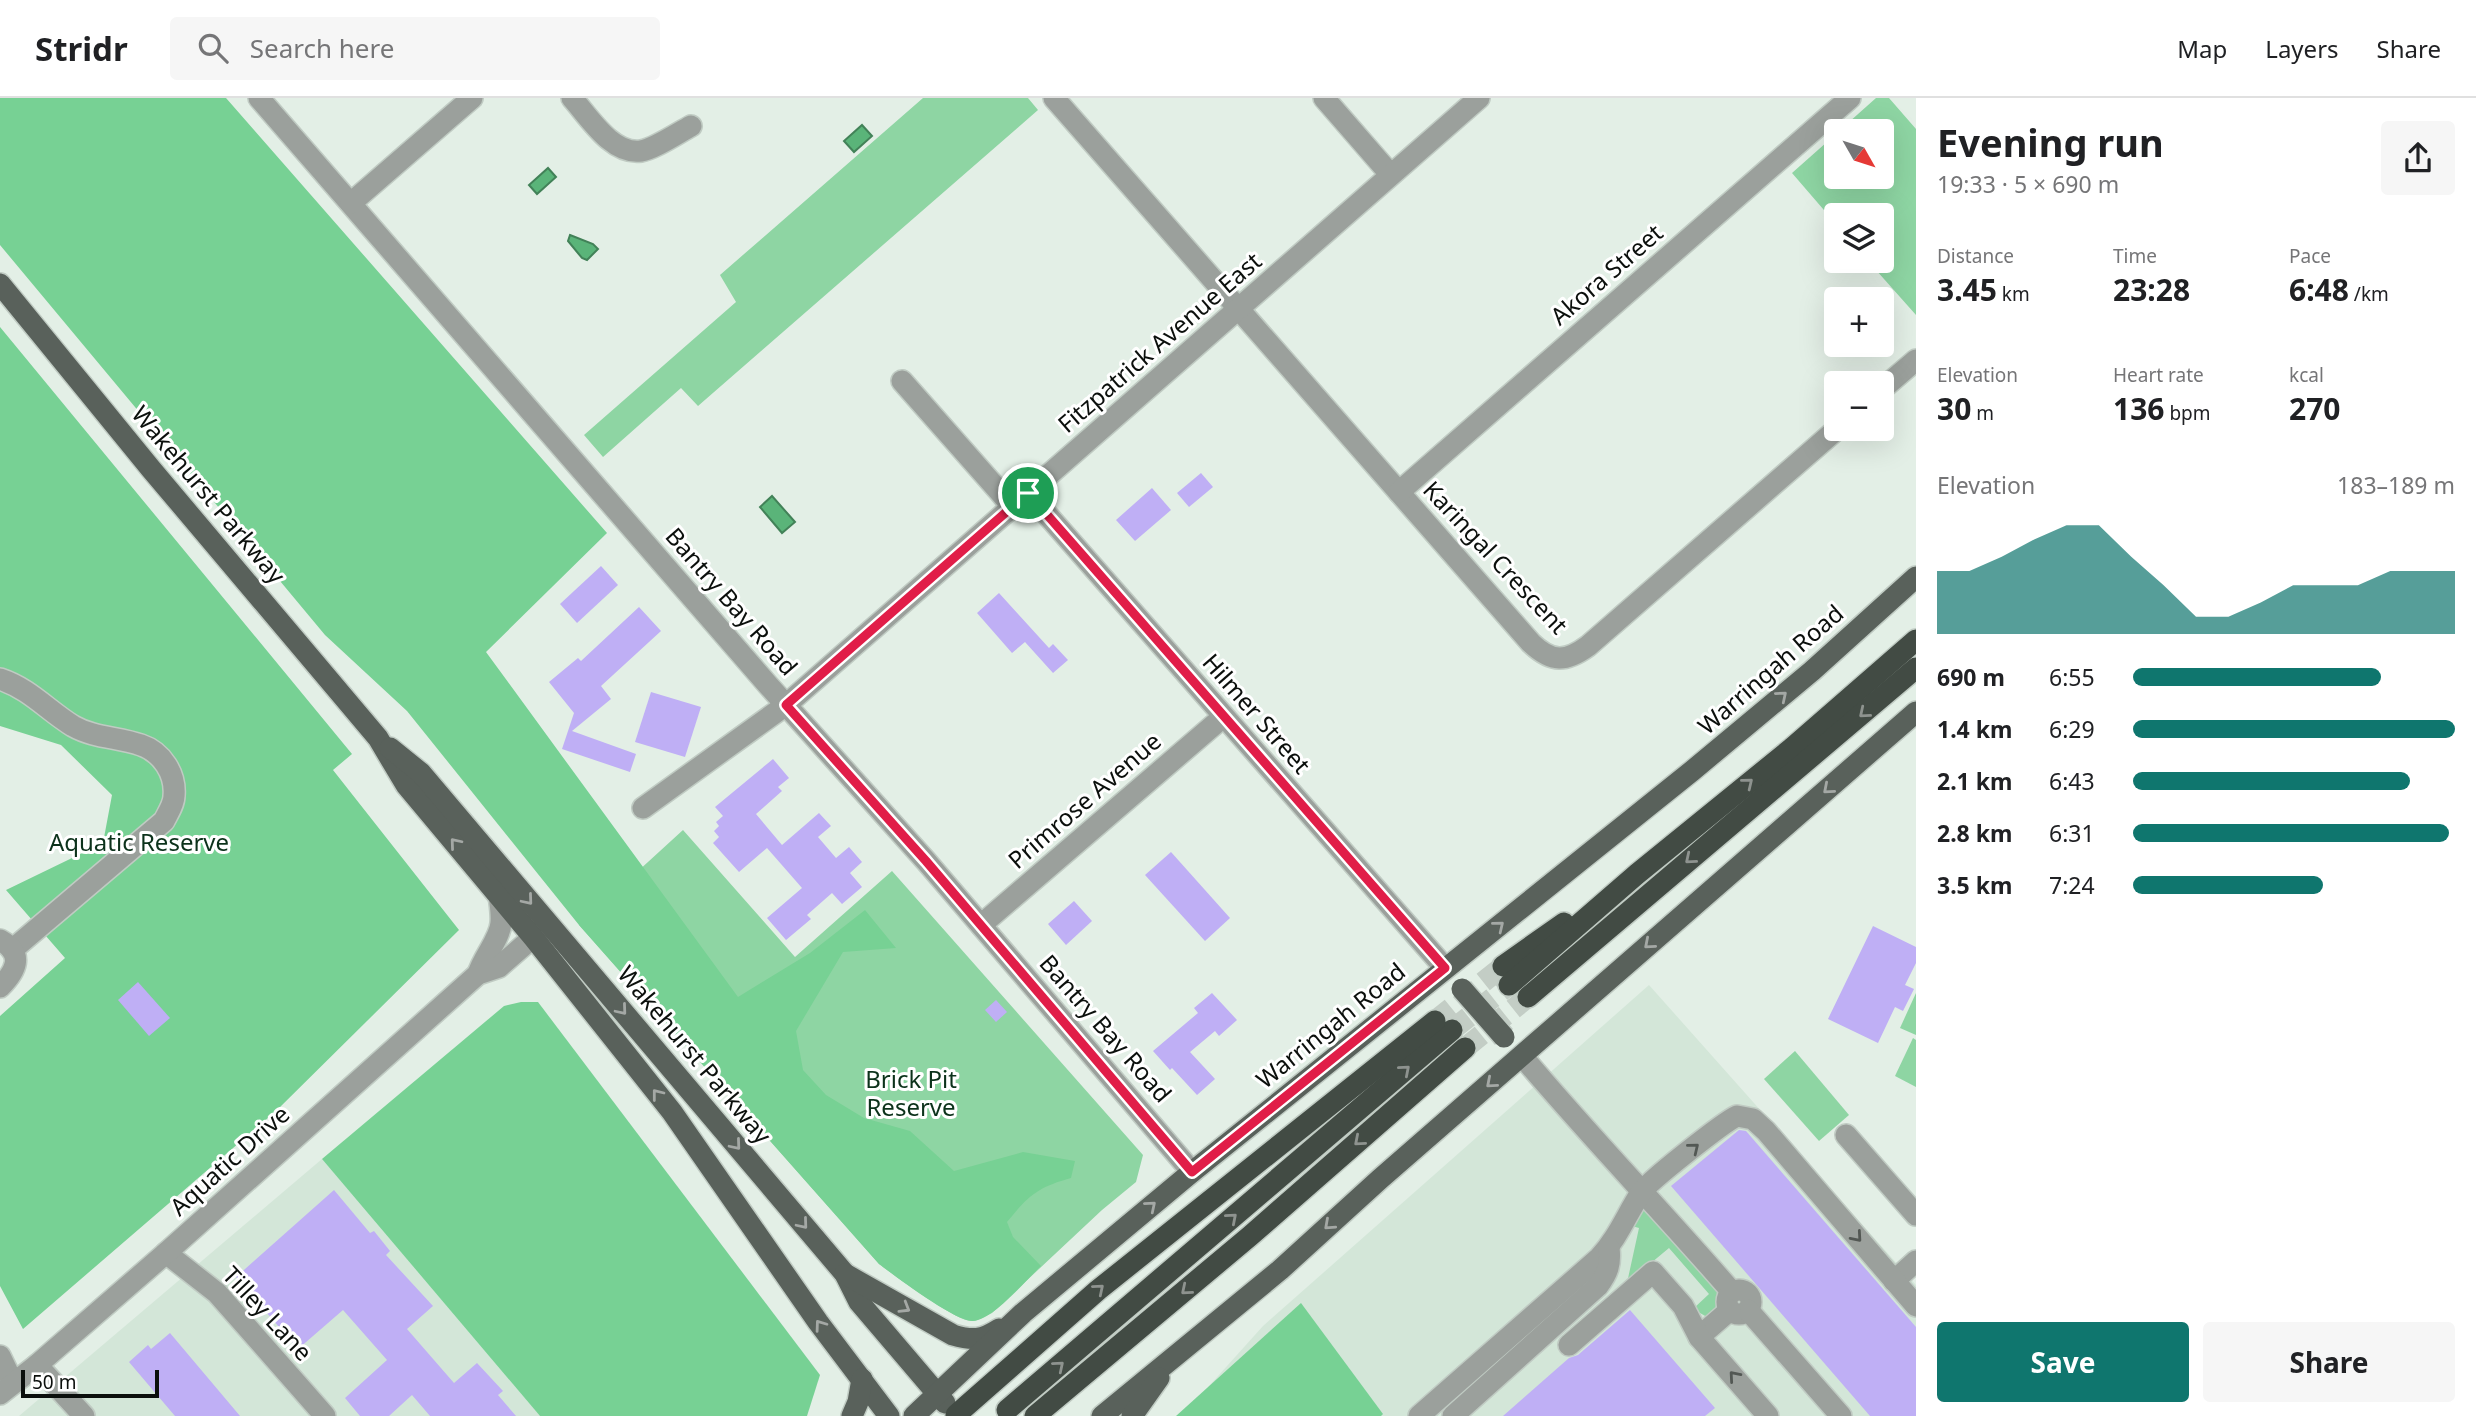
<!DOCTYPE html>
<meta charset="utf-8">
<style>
body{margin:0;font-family:"Noto Sans",sans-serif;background:#f6f6f6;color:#202124;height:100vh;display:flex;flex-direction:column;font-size:26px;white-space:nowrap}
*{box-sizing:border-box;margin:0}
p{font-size:23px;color:#757577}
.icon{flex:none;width:38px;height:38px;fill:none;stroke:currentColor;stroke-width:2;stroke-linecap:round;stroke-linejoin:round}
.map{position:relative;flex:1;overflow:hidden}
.drawer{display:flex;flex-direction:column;background:#fff;width:560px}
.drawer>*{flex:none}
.needle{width:46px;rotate:129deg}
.tools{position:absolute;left:1824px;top:21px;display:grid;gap:14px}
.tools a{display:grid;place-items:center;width:70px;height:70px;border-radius:7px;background:#fff;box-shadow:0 7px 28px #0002;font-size:35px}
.scale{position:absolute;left:21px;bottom:18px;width:138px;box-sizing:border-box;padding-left:7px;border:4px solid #0b0f0c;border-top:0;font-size:19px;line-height:24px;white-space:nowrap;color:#0b0f0c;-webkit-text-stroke:5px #fff;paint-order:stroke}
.pin{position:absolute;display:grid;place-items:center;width:60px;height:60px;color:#fff;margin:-30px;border:4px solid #fff;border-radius:50%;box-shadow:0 2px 7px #0007}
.round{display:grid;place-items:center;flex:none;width:74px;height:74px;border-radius:7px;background:#f6f6f6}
.summary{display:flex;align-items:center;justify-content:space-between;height:119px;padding:0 21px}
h1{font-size:38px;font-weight:700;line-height:52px}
.stats{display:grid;grid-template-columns:repeat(3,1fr);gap:10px;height:119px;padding:7px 21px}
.stats div{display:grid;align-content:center}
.stats b{font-size:30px;font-weight:700}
.stats small{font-size:19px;font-weight:400}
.stats p{font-size:19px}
.chart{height:196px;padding:14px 21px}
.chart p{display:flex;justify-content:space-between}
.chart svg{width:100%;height:126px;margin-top:7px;fill:#0f766e;opacity:.7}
.cta{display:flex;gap:14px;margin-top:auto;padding:14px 21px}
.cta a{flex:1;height:80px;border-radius:7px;background:#0f766e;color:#fff;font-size:28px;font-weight:700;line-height:80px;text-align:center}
.cta a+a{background:#f6f6f6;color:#202124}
ul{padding:0 21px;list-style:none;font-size:23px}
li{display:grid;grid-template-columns:112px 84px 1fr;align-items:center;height:52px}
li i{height:18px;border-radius:9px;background:#0f766e}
header{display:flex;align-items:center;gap:42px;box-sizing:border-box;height:98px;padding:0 35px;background:#fff;border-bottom:2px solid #e0e0e0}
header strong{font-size:33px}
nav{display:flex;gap:38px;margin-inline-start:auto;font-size:24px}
.search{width:490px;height:63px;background:#f6f6f6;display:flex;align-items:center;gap:18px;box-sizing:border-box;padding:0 24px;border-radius:7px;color:#757577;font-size:26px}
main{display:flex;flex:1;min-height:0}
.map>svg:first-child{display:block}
</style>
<header>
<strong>Stridr</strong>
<div class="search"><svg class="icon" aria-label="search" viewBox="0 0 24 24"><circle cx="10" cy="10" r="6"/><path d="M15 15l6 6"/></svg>Search here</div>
<nav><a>Map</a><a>Layers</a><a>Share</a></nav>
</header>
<main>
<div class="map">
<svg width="1916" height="1318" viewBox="0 0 1916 1318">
<rect width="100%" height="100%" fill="#e3efe6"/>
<g fill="#d3e6d8">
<polygon points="1649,887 1916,1187 1916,1318 1182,1318 1263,1228"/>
<polygon points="322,1061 540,1318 19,1318"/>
</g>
<g fill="#8ed5a3">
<polygon points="923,0 1028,0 1038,12 698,308 681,290 603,359 584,337 736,204 720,177"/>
<polygon points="1876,0 1889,0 1916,31 1916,217 1868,163 1881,163 1881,117 1836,117 1836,126 1792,75 1836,36 1836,79 1881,79 1881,33 1839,33"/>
<path d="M 683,732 L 795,859 L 892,773 L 1143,1057 L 1136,1084 L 1102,1112 L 992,1215 C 985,1218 978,1223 971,1223 C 954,1222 895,1178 879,1166 L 579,827 Z"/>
<polygon points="1916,895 1916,937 1900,930"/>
<polygon points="1913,940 1916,942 1916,989 1895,978"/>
<polygon points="1795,953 1849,1017 1819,1043 1764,981"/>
<polygon points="1643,1113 1647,1113 1718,1193 1720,1208 1707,1219 1693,1211 1709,1196 1669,1150 1627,1185 1639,1130 1632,1128 1637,1117"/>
</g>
<g fill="#77d194">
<path d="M 0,0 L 226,0 L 607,435 L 486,554 L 738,899 L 810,855 L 865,812 L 896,850 L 843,854 L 796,933 L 803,972 L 826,997 L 864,1020 L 910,1033 L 954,1073 L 1023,1054 L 1075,1063 L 1071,1080 C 1038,1089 1028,1098 1007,1124 L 1013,1139 L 1041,1168 C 1025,1183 994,1221 973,1223 C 956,1224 895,1178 879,1166 L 579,827 L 407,613 L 325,537 L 0,147 Z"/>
<polygon points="0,229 352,656 333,672 459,832 276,1013 23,1231 0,1188 0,918 65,860 6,792 103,745 112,697 61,647 0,628"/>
<polygon points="521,904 538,904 820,1277 807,1318 540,1318 322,1061 504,908"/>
<polygon points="1301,1205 1383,1316 1381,1318 1176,1318"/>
</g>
<g fill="#5ab479" stroke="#428258" stroke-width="2">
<polygon points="862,27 872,38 854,54 844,43"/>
<polygon points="548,70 556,79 537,96 529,87"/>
<polygon points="570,137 593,146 598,151 587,162 582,160 568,143"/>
<polygon points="772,398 795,424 782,435 760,409"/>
</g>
<g fill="#bfaff5">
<polygon points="1201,375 1213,389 1189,409 1177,395"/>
<polygon points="1152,390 1171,412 1135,443 1116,422"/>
<polygon points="601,468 618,487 577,525 560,506"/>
<polygon points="999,495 1049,550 1053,546 1068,562 1053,575 1025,544 1012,555 977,515"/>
<polygon points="639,509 661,533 601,588 611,601 572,633 636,656 630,674 562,651 574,615 549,584 578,560 581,563"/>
<polygon points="651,594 701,609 685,659 635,644"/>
<polygon points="773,661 789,680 778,689 782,693 756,716 782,747 819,715 831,728 818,739 836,760 849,749 862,764 850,775 862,789 842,806 832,795 807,817 811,821 786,842 767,820 802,790 767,750 739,774 713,745 719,739 714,733 719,728 716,724 723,718 715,709"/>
<polygon points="1171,754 1230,820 1205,843 1145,777"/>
<polygon points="1074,803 1092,823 1066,847 1048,826"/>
<polygon points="1873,828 1916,849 1916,865 1905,887 1914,891 1903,913 1895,909 1878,945 1828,921"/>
<polygon points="138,884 170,920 149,938 118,902"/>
<polygon points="1212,895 1237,922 1219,938 1215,933 1190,954 1215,981 1197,997 1172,970 1170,972 1153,953 1198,915 1194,910"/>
<polygon points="996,902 1007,914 996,924 985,912"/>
<polygon points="1739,1032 1746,1033 1916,1229 1916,1318 1870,1318 1671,1088"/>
<polygon points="334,1092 370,1135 374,1133 390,1153 386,1157 433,1208 407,1231 454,1285 477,1265 503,1293 498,1297 516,1318 430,1318 412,1297 389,1318 360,1318 345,1300 387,1262 343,1212 298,1251 236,1179"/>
<polygon points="1630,1212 1715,1310 1705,1318 1503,1318 1569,1260 1578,1257"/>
<polygon points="170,1235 240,1318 175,1318 129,1264 148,1247 151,1251"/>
</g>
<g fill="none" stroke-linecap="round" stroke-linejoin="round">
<g stroke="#c3cdc5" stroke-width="21" stroke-dasharray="21 10" stroke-linecap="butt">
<polyline points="1435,923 1503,868"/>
<polyline points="1452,932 1509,887"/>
<polyline points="1465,950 1528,899"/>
</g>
<defs>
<g id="minor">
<polyline points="259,0 768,587 926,763 1192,1074"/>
<path d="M 572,0 C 589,19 612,57 641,53 C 654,51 678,35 691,28"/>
<path d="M 1054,0 L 1531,545 C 1552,565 1566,564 1588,548 L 1837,331"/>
<polyline points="1324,0 1390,76"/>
<polyline points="351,105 472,0"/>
<polyline points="902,283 1013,409"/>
<polyline points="1881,292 1916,262"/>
<polyline points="1399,394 1850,0"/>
<polyline points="1028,395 1445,870"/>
<path d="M 0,581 C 30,591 47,612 73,628 C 94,640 118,639 141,647 C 162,654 176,676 174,698 C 174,706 168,715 164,723 L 12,852"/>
<polyline points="643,710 786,607 1479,0"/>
<polyline points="981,827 1223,619"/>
<path d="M 0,842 C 25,856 16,873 0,889"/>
<path d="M 478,876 C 483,859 500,841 501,825 C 502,816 500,806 499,797"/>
<path d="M 1522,958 C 1590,1039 1663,1114 1732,1194"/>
<polyline points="1846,1037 1916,1117"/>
<polyline points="166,1155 217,1195 325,1318"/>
<polyline points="1894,1183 1916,1163"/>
<circle cx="1739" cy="1204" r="12"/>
<polyline points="1748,1212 1841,1318"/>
<polyline points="1699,1239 1730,1212"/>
<polyline points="1569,1247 1653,1174 1683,1208 1699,1239 1768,1318"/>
<polyline points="0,1258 13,1285"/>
<polyline points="37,1267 84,1318"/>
<polyline points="0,1296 37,1267 166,1155 478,876 499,869 547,827"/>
<path d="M 1419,1318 L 1599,1160 C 1617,1141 1626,1118 1640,1096 C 1647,1084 1724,1024 1737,1018 L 1753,1021 L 1766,1033 L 1916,1208"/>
<path d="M 1453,1318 L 1598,1188 C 1608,1175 1611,1166 1609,1150"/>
</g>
<g id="major">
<polyline points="0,186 151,371 378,640 406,687 533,839 672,1014 818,1224 889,1318"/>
<polyline points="390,650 421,675 845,1176 859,1204 945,1305"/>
<path d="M 845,1176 L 953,1237 C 973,1243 982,1242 999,1231"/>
<polyline points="852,1318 858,1304 862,1281"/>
<polyline points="914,1318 1023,1215 1192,1074 1692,673 1812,573 1916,479"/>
<polyline points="1102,1318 1280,1172 1380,1081 1916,614"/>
<polyline points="1132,1318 1159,1280"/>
</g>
<g id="highway">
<polyline points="1503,868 1564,825"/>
<polyline points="1509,887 1637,776 1792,650 1916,542"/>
<polyline points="1528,899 1916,570"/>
<polyline points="1007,1312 1452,932"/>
<polyline points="956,1317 1098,1192 1435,923"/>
<polyline points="1035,1318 1250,1138 1465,950"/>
</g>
</defs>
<use href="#minor" stroke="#c0cbc3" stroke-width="24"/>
<use href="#major" stroke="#c0cbc3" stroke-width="24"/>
<use href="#highway" stroke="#c0cbc3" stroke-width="24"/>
<use href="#minor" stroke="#9ba09c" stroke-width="21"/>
<use href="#major" stroke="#59615b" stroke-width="21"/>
<use href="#highway" stroke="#424b44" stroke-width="21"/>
<defs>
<polyline id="major-bridge" points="1462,891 1504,939"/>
</defs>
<use href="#major-bridge" stroke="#c0cbc3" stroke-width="24" stroke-linecap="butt"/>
<use href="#major-bridge" stroke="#59615b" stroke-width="21"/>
</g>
<defs><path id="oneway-chevron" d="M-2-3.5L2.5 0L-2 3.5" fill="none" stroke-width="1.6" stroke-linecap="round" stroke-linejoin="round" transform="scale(1.75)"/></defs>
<g stroke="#a4a8a5">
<use href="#oneway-chevron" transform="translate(1782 598) rotate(-40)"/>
<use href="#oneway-chevron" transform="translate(1828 691) rotate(139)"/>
<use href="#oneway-chevron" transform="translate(455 745) rotate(-130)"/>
<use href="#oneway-chevron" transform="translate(528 802) rotate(50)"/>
<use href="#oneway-chevron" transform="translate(1499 828) rotate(-39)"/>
<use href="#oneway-chevron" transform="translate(1649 846) rotate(139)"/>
<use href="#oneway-chevron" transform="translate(622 912) rotate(50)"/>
<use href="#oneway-chevron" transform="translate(1491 985) rotate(139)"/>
<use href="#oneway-chevron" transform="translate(657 996) rotate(-128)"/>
<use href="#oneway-chevron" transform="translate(736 1047) rotate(50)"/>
<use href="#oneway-chevron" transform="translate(1151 1108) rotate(-40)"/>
<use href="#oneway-chevron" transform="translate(803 1126) rotate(50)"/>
<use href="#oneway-chevron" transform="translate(1329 1127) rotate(138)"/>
<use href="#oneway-chevron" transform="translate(905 1210) rotate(31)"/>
<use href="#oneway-chevron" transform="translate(820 1227) rotate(-126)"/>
</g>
<g stroke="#8e938f">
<use href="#oneway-chevron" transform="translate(1864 615) rotate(140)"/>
<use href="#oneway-chevron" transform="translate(1748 685) rotate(-39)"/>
<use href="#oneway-chevron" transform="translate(1690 761) rotate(140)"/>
<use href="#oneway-chevron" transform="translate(1405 972) rotate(-41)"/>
<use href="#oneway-chevron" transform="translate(1359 1043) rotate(139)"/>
<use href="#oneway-chevron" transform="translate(1232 1120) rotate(-41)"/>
<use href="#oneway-chevron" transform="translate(1099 1191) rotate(-40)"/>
<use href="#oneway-chevron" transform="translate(1186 1192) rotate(140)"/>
<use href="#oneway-chevron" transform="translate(1059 1268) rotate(-40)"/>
</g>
<g stroke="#535854">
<use href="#oneway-chevron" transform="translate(1694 1050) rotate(-39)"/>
<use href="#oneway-chevron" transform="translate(1857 1139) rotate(49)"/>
<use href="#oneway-chevron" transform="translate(1734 1278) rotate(-131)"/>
</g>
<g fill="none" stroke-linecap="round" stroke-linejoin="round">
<defs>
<polygon id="route" points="1028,395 1445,870 1192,1074 926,763 786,607"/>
</defs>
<use href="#route" stroke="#fff" stroke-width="14"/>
<use href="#route" stroke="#e11d48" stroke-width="9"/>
</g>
<g text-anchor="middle" stroke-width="6" stroke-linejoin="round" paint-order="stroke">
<g font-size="24" fill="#0b0f0c" stroke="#fff">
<text transform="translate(1607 177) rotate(-41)" y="8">Akora Street</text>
<text transform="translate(1160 245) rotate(-41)" y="8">Fitzpatrick Avenue East</text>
<text transform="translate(208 397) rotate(50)" y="8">Wakehurst Parkway</text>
<text transform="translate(1495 460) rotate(47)" y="8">Karingal Crescent</text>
<text transform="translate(731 504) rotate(49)" y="8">Bantry Bay Road</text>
<text transform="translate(1771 572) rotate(-41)" y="8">Warringah Road</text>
<text transform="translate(1256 616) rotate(49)" y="8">Hilmer Street</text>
<text transform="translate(1085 703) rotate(-41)" y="8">Primrose Avenue</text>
<text transform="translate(1331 928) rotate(-39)" y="8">Warringah Road</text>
<text transform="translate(1105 931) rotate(49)" y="8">Bantry Bay Road</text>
<text transform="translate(694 957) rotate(50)" y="8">Wakehurst Parkway</text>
<text transform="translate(230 1063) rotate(-42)" y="8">Aquatic Drive</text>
<text transform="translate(267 1216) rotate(47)" y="8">Tilley Lane</text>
</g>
<g font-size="24" fill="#0c321b" stroke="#fff">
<text x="139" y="753">Aquatic Reserve</text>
<text x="911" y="990">Brick Pit<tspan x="911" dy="28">Reserve</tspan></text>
</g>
</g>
</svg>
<div class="tools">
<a><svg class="needle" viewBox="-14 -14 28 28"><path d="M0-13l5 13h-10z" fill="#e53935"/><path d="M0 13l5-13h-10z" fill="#757577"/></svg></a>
<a><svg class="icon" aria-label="layers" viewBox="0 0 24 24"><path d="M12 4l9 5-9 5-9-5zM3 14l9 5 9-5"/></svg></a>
<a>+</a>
<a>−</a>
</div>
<div class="scale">50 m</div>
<div class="pin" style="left:1028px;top:395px;background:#1e9e55"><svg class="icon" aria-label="arrive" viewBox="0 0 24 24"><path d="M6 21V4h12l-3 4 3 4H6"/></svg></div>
</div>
<section class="drawer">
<div class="summary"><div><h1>Evening run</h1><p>19:33 · 5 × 690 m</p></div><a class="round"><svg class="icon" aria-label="share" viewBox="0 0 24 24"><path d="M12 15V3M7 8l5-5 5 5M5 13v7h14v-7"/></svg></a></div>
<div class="stats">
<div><p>Distance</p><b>3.45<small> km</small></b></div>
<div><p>Time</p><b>23:28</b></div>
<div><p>Pace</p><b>6:48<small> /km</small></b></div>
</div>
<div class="stats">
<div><p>Elevation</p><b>30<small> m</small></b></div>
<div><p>Heart rate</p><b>136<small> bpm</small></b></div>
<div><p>kcal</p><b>270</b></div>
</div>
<div class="chart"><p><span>Elevation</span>183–189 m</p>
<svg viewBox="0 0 160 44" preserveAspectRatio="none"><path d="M0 44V22L10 22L20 17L30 11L40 6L50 6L60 17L70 27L80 38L90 38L100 33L110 27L120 27L130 27L140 22L150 22L160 22V44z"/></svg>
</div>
<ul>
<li><b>690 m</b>6:55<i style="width:77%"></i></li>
<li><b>1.4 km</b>6:29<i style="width:100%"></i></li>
<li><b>2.1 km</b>6:43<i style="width:86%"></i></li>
<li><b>2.8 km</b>6:31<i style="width:98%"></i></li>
<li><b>3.5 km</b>7:24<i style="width:59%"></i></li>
</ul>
<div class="cta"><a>Save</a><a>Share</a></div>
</section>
</main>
